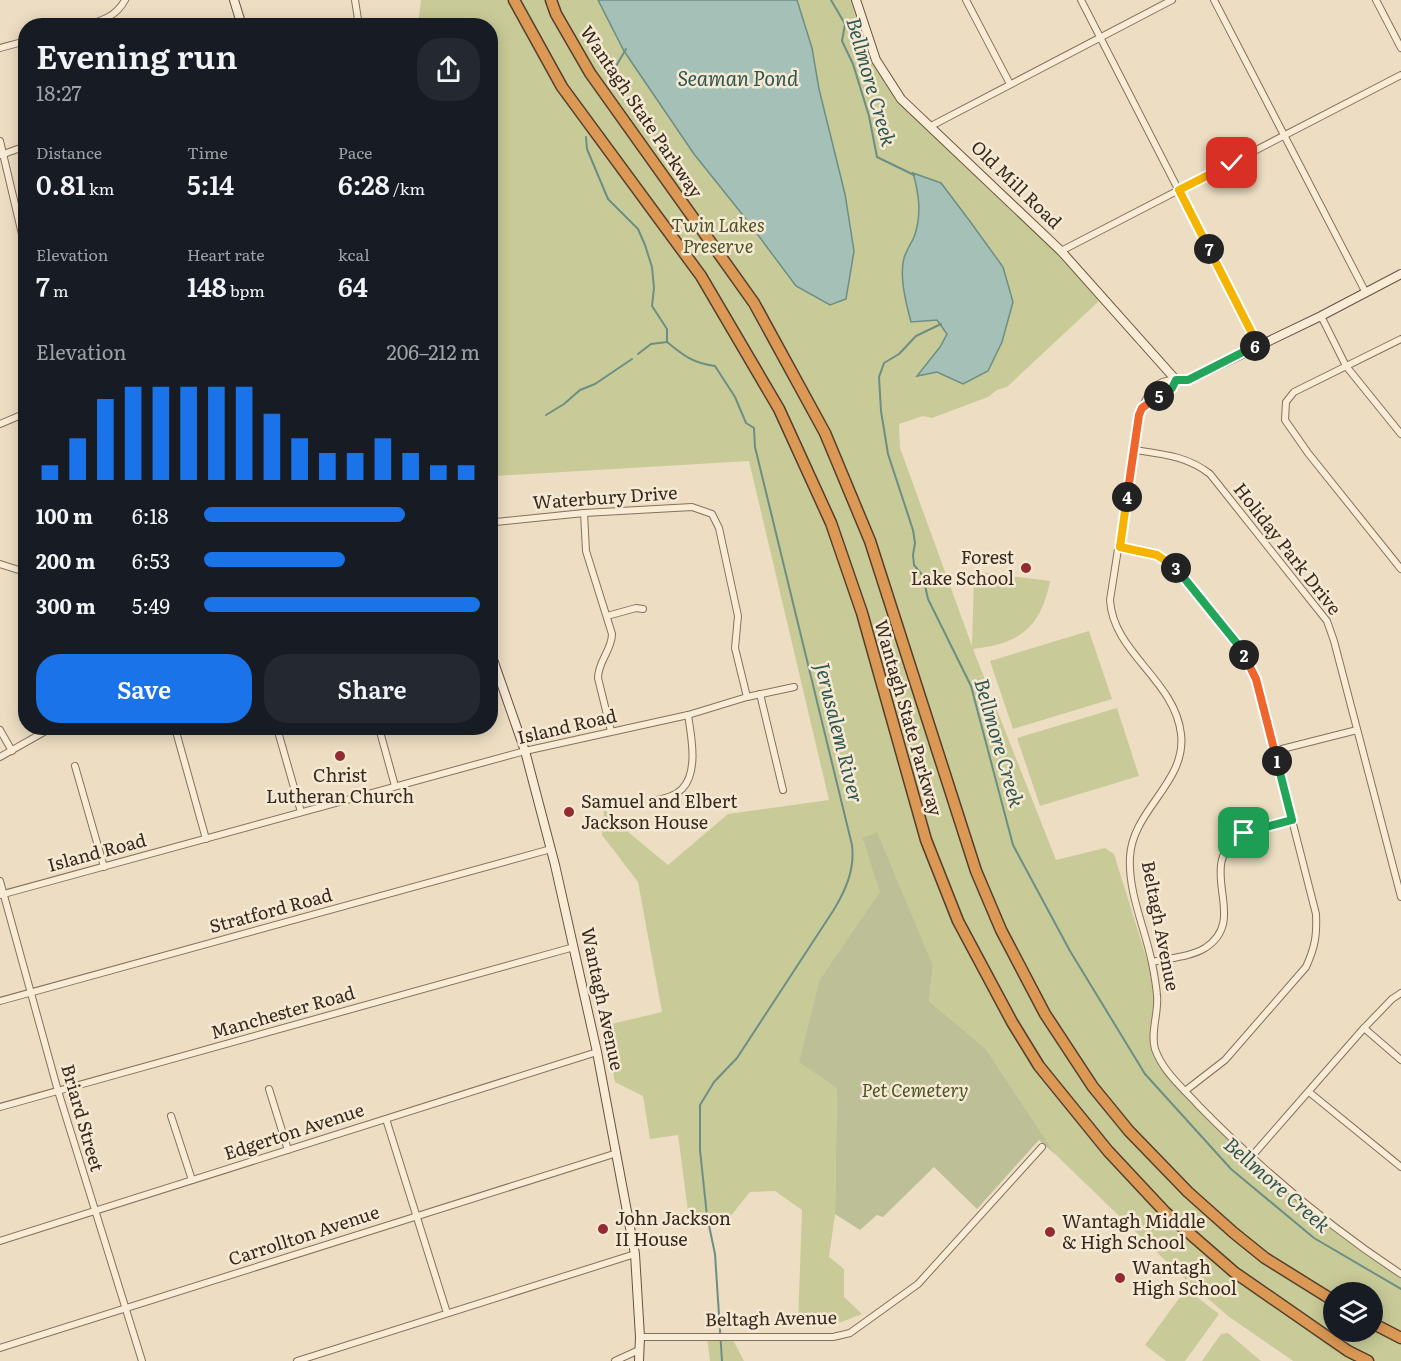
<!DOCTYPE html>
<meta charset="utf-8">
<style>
body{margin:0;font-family:Literata,serif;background:#242831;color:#f1f3f6;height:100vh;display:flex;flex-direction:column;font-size:22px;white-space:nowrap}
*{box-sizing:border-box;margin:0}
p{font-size:20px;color:#9ea1a6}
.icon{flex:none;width:33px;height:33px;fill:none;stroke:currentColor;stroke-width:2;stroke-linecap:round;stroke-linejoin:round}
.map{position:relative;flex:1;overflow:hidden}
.details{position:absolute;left:18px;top:18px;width:480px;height:717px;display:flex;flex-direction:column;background:#171b24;border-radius:24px;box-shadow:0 3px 15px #0003}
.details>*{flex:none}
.buttons{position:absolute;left:1323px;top:1282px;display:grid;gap:12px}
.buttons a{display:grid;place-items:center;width:60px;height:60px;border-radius:50%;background:#171b24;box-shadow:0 3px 15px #0003;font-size:30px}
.pin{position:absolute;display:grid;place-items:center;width:51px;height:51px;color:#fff;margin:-26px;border-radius:12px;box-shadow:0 3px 9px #0006}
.km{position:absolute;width:30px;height:30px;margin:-15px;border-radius:50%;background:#222;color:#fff;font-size:16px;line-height:30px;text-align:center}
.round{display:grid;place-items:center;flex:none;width:63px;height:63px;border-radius:24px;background:#242831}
.headline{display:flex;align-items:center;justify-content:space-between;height:102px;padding:0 18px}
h1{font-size:33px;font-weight:600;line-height:45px}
.figures{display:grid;grid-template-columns:repeat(3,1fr);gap:9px;height:102px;padding:6px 18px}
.figures div{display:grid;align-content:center}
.figures b{font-size:26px;font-weight:600}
.figures small{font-size:16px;font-weight:400}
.figures p{font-size:16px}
.chart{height:168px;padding:12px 18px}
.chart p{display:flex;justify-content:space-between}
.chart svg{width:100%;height:108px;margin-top:6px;stroke:#1a73e8;stroke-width:6}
.primary-button{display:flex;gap:12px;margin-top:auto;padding:12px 18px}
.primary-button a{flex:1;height:69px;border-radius:24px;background:#1a73e8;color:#fff;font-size:24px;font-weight:600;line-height:69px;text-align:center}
.primary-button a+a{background:#242831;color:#f1f3f6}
ul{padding:0 18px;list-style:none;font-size:20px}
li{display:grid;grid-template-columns:96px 72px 1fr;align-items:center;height:45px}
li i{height:15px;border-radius:8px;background:#1a73e8}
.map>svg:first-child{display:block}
</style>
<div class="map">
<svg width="1401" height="1361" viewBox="0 0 1401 1361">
<rect width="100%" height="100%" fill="#eddec3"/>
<g fill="#c8cb97" fill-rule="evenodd">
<path d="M 421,0 L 853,0 L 892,91 L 1078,273 L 1099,301 L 1007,387 L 997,390 L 988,397 L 932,418 L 923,416 L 899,424 L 900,448 L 972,646 L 974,576 L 979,572 L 1050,581 C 1041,628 1019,644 973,649 L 1056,860 L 1105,848 L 1114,854 L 1158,995 L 1154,1046 L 1163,1067 L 1234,1142 L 1357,1245 L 1401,1274 L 1401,1361 L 1293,1361 L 1228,1316 L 1176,1271 L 1056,1155 L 986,1049 L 929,1001 L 933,966 L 862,839 L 881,892 L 820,979 L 837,1088 L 835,1214 L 829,1257 L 844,1269 L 844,1297 L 862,1314 L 831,1326 L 798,1323 L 802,1210 L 775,1191 L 750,1192 L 725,1223 L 690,1227 L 678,1135 L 650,1139 L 643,1096 L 615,1082 L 603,1026 L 662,1012 L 638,882 L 602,835 L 604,809 L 622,827 L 668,865 L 728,814 L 829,800 L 749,461 L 494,476 L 490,466 L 490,26 L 418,26 ZM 1334,1293 L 1372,1293 L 1372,1332 L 1334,1332 Z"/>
<polygon points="1089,631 1112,699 1013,729 990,661"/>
<polygon points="1117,708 1139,776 1040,806 1017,738"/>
<polygon points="1186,1289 1219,1314 1185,1361 1166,1361 1145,1345"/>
<polygon points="1228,1333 1261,1361 1202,1361 1221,1334"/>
<polygon points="707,1338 732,1338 744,1361 710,1361"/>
</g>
<polygon fill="#bdc096" points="877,832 933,966 929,1001 986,1049 1056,1155 1039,1140 977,1209 934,1167 883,1217 877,1215 860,1230 835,1214 837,1088 799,1062 820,979 880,892 862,838"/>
<g fill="#a5c0b7" stroke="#6c8e84" stroke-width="1.5">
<polygon points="598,0 797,0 812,48 819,89 845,194 854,251 846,299 830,305 796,286 746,219 694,154 624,51"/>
<path d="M 913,173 L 941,183 L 969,220 L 1003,267 L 1013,302 L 1002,342 L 988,371 L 963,384 L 937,372 L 917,376 L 940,347 L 947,334 L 937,320 L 911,322 C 906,303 899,277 904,258 C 906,251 911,244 914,237 C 922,215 919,194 913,173 Z"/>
</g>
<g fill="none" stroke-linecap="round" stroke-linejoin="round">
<g stroke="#6c8e84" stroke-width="2">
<polyline points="831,0 845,24 842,41 853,64 869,116 877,157 914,175"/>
<polyline points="609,78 626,49"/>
<path d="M 586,137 L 587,149 L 608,199 L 638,229 L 645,245 L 652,267 L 654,288 L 652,306 L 667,329 L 667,342 C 684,356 693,363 715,366 L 735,397 L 746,423 L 754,428 L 755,447 L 852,845 C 855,869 846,890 833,911 L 737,1058 L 714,1082 L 700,1105 L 700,1150 L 707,1216 L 715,1254 L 722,1361"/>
<polyline points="941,324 916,336 899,354 884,363 879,377 881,411 888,454 913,530 915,543 913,555 914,565 923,576 928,599 971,686 1013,845 1070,951 1145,1074 1231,1169 1314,1238 1401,1289"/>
<polyline points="638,354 651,344 667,342"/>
<polyline points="546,415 564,404 580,390 595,384 632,359"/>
</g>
<defs>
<g id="street">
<polyline points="355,0 359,26"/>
<polyline points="966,0 1010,84"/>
<polyline points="1081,0 1258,345"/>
<polyline points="1214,0 1366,293"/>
<polyline points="1376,0 1401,48"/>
<path d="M 84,26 C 101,21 116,17 125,0"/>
<polyline points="0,48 26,41"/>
<polyline points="931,126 1172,0"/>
<polyline points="0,141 26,251"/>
<polyline points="1,155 26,146"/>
<polyline points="1061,251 1401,75"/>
<polyline points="1321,316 1346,366 1401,434"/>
<polyline points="1401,339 1294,392 1286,402 1285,420 1308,453 1401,569"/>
<path d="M 1142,408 L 1172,388 L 1176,380 C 1152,379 1147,397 1139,415 L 1110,600 C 1113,653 1175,680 1181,734 C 1187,782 1132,810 1130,857 C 1128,893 1145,928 1152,963 C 1154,973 1156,984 1157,995 C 1159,1012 1150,1033 1155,1049 C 1163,1072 1183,1088 1199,1106 C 1259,1167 1329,1227 1401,1274"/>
<polyline points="0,424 26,413"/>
<path d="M 1135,450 C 1162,454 1187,456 1210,474 L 1327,621 L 1334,641 L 1401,897"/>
<path d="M 584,513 L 586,551 L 612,634 C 612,650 598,661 598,678 L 611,731"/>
<polyline points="490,524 496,522 584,513 692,507 712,514 719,528 738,616 735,648 747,697"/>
<path d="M 1120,547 L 1157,555 L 1173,565 L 1239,646 L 1256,679 L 1316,914 C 1317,936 1315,947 1306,967 L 1225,1060 L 1185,1091"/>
<polyline points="0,564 22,571 26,570"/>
<polyline points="607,616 636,608 643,609"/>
<polyline points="760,694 783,790"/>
<polyline points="175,728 206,839"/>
<polyline points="277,728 301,812"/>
<polyline points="379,728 395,786"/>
<polyline points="0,730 12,751"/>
<polyline points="1274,751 1357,730"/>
<polyline points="0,757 51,728"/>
<polyline points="75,766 104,867"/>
<path d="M 657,800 C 666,798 675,796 682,789 C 699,772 691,735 688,715"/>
<polyline points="0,881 58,1091 142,1361"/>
<polyline points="0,895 525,751 688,715 747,697 794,687"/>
<path d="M 1152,962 C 1169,958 1190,957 1205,948 C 1252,918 1191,865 1243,834 C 1254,827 1278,824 1292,821"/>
<polyline points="0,1001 551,849"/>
<polyline points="1364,1028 1401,1060"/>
<polyline points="269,1089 288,1150"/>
<polyline points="1309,1092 1401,1167"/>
<polyline points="0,1107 574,947"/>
<polyline points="171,1116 192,1180"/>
<polyline points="386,1119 447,1313"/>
<polyline points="1252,1156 1364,1028 1392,999 1401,993"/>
<polyline points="0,1241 597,1052"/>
<polyline points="640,1337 833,1337 850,1333 918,1284 1042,1147"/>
<polyline points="0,1348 617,1153"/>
<polyline points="297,1361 635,1254"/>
<polyline points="615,1361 639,1350"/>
</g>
<g id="secondary">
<polyline points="234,0 242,26"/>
<polyline points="856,0 876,60 901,99 1061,251 1176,380 1188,380 1321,316 1401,274"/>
<polyline points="490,651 525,751 555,865 597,1052 635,1254 640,1337 639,1361"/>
</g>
<g id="highway">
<polyline points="514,0 562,87 701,276 779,409 831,523 862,613 926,840 958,921 1012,1022 1039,1066 1108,1151 1165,1212 1234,1272 1348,1351 1368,1361"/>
<polyline points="551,0 556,14 590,73 754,303 825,433 870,541 976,871 1001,930 1045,1014 1093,1087 1129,1131 1188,1192 1234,1233 1265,1258 1334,1301"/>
<polyline points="1372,1323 1401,1338"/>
</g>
</defs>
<use href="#street" stroke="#87705a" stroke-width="8"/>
<use href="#secondary" stroke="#69513e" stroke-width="10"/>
<use href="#highway" stroke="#553e2e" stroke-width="13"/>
<use href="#street" stroke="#f8ecd6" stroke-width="6"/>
<use href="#secondary" stroke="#f8ecd6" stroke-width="8"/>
<use href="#highway" stroke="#db9955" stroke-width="10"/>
</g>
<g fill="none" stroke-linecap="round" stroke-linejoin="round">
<defs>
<polyline id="split-1" points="1244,833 1292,820 1277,761"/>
<polyline id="split-2" points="1244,655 1256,679 1277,761"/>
<polyline id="split-3" points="1176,568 1239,646 1244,655"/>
<polyline id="split-4" points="1127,497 1120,547 1157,555 1176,568"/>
<polyline id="split-5" points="1127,497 1139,415 1142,408 1159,396"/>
<polyline id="split-6" points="1159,396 1172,388 1176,380 1188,380 1255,346"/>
<polyline id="split-7" points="1209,249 1258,345 1255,346"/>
<polyline id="split-8" points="1209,249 1179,190 1232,163"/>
</defs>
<use href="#split-1" stroke="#fff" stroke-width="12"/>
<use href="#split-2" stroke="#fff" stroke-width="12"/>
<use href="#split-3" stroke="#fff" stroke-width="12"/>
<use href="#split-4" stroke="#fff" stroke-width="12"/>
<use href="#split-5" stroke="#fff" stroke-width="12"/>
<use href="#split-6" stroke="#fff" stroke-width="12"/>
<use href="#split-7" stroke="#fff" stroke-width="12"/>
<use href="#split-8" stroke="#fff" stroke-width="12"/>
<use href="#split-1" stroke="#22a559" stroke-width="8"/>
<use href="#split-2" stroke="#f0652b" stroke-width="8"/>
<use href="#split-3" stroke="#22a559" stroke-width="8"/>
<use href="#split-4" stroke="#f5b400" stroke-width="8"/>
<use href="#split-5" stroke="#f0652b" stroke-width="8"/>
<use href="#split-6" stroke="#22a559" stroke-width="8"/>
<use href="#split-7" stroke="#f5b400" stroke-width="8"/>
<use href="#split-8" stroke="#f5b400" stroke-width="8"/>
</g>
<g fill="#952b32" stroke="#f5e9d3" stroke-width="2">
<circle cx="1026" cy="568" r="6"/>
<circle cx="340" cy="756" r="6"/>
<circle cx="569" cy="812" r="6"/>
<circle cx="603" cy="1229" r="6"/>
<circle cx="1050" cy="1232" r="6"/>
<circle cx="1120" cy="1278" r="6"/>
</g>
<g text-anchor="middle" stroke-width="5" stroke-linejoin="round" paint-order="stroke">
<g font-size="18" fill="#37291e" stroke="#f5e9d3">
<text transform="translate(641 112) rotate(56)" y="6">Wantagh State Parkway</text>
<text transform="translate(1016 185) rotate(44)" y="6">Old Mill Road</text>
<text transform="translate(605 498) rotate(-4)" y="6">Waterbury Drive</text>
<text transform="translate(1287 549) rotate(52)" y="6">Holiday Park Drive</text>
<text transform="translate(908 718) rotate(74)" y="6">Wantagh State Parkway</text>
<text transform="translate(567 727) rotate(-13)" y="6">Island Road</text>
<text transform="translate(97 853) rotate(-15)" y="6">Island Road</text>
<text transform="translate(271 911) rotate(-15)" y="6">Stratford Road</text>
<text transform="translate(1160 926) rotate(79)" y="6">Beltagh Avenue</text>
<text transform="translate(602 999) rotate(78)" y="6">Wantagh Avenue</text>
<text transform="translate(283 1013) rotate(-16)" y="6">Manchester Road</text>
<text transform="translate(82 1118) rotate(74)" y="6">Briard Street</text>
<text transform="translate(294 1132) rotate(-18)" y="6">Edgerton Avenue</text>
<text transform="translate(304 1236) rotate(-18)" y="6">Carrollton Avenue</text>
<text transform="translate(771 1319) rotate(-1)" y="6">Beltagh Avenue</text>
</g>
<g font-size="18" font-style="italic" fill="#4a5325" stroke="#f5e9d3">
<text x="718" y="232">Twin Lakes<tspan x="718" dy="21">Preserve</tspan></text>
<text x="915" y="1097">Pet Cemetery</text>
</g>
<g font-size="18" fill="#37291e" stroke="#f5e9d3" text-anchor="start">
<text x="1014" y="564" text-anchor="end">Forest<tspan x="1014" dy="21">Lake School</tspan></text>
<text x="340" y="782" text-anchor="middle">Christ<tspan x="340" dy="21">Lutheran Church</tspan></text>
<text x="581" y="808">Samuel and Elbert<tspan x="581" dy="21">Jackson House</tspan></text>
<text x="615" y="1225">John Jackson<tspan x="615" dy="21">II House</tspan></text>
<text x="1062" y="1228">Wantagh Middle<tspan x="1062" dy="21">&amp; High School</tspan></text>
<text x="1132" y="1274">Wantagh<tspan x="1132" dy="21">High School</tspan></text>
</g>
<g font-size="20" font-style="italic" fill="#2e5752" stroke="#f5e9d3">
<text x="738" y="86">Seaman Pond</text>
<text transform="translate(871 82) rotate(74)" y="7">Bellmore Creek</text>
<text transform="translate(839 733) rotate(76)" y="7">Jerusalem River</text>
<text transform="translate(999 743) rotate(74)" y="7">Bellmore Creek</text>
<text transform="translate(1277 1185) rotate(41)" y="7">Bellmore Creek</text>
</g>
</g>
</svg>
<div class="buttons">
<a><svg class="icon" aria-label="layers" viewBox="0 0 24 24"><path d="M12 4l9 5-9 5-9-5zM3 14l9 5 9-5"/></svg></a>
</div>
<div class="pin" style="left:1244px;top:833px;background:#1e9e55"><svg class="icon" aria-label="arrive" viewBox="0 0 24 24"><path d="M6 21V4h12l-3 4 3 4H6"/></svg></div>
<div class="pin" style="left:1232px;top:163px;background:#d93025"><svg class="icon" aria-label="check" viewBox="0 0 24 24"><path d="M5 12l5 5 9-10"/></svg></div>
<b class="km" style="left:1277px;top:761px">1</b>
<b class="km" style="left:1244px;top:655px">2</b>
<b class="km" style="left:1176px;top:568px">3</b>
<b class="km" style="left:1127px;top:497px">4</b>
<b class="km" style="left:1159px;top:396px">5</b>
<b class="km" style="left:1255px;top:346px">6</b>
<b class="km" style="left:1209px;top:249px">7</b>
<section class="details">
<div class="headline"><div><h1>Evening run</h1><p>18:27</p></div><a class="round"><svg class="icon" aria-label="share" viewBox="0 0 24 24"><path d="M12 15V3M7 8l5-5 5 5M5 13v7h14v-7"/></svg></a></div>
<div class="figures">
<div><p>Distance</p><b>0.81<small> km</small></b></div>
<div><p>Time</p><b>5:14</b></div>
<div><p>Pace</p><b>6:28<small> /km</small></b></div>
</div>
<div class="figures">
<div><p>Elevation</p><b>7<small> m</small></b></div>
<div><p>Heart rate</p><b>148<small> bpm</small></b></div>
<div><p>kcal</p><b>64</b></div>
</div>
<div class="chart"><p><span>Elevation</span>206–212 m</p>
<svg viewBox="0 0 160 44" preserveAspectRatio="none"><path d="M5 44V38M15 44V27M25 44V11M35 44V6M45 44V6M55 44V6M65 44V6M75 44V6M85 44V17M95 44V27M105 44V33M115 44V33M125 44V27M135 44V33M145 44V38M155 44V38"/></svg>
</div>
<ul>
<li><b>100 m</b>6:18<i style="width:73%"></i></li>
<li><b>200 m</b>6:53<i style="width:51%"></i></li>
<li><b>300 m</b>5:49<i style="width:100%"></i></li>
</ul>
<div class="primary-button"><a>Save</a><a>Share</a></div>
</section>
</div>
